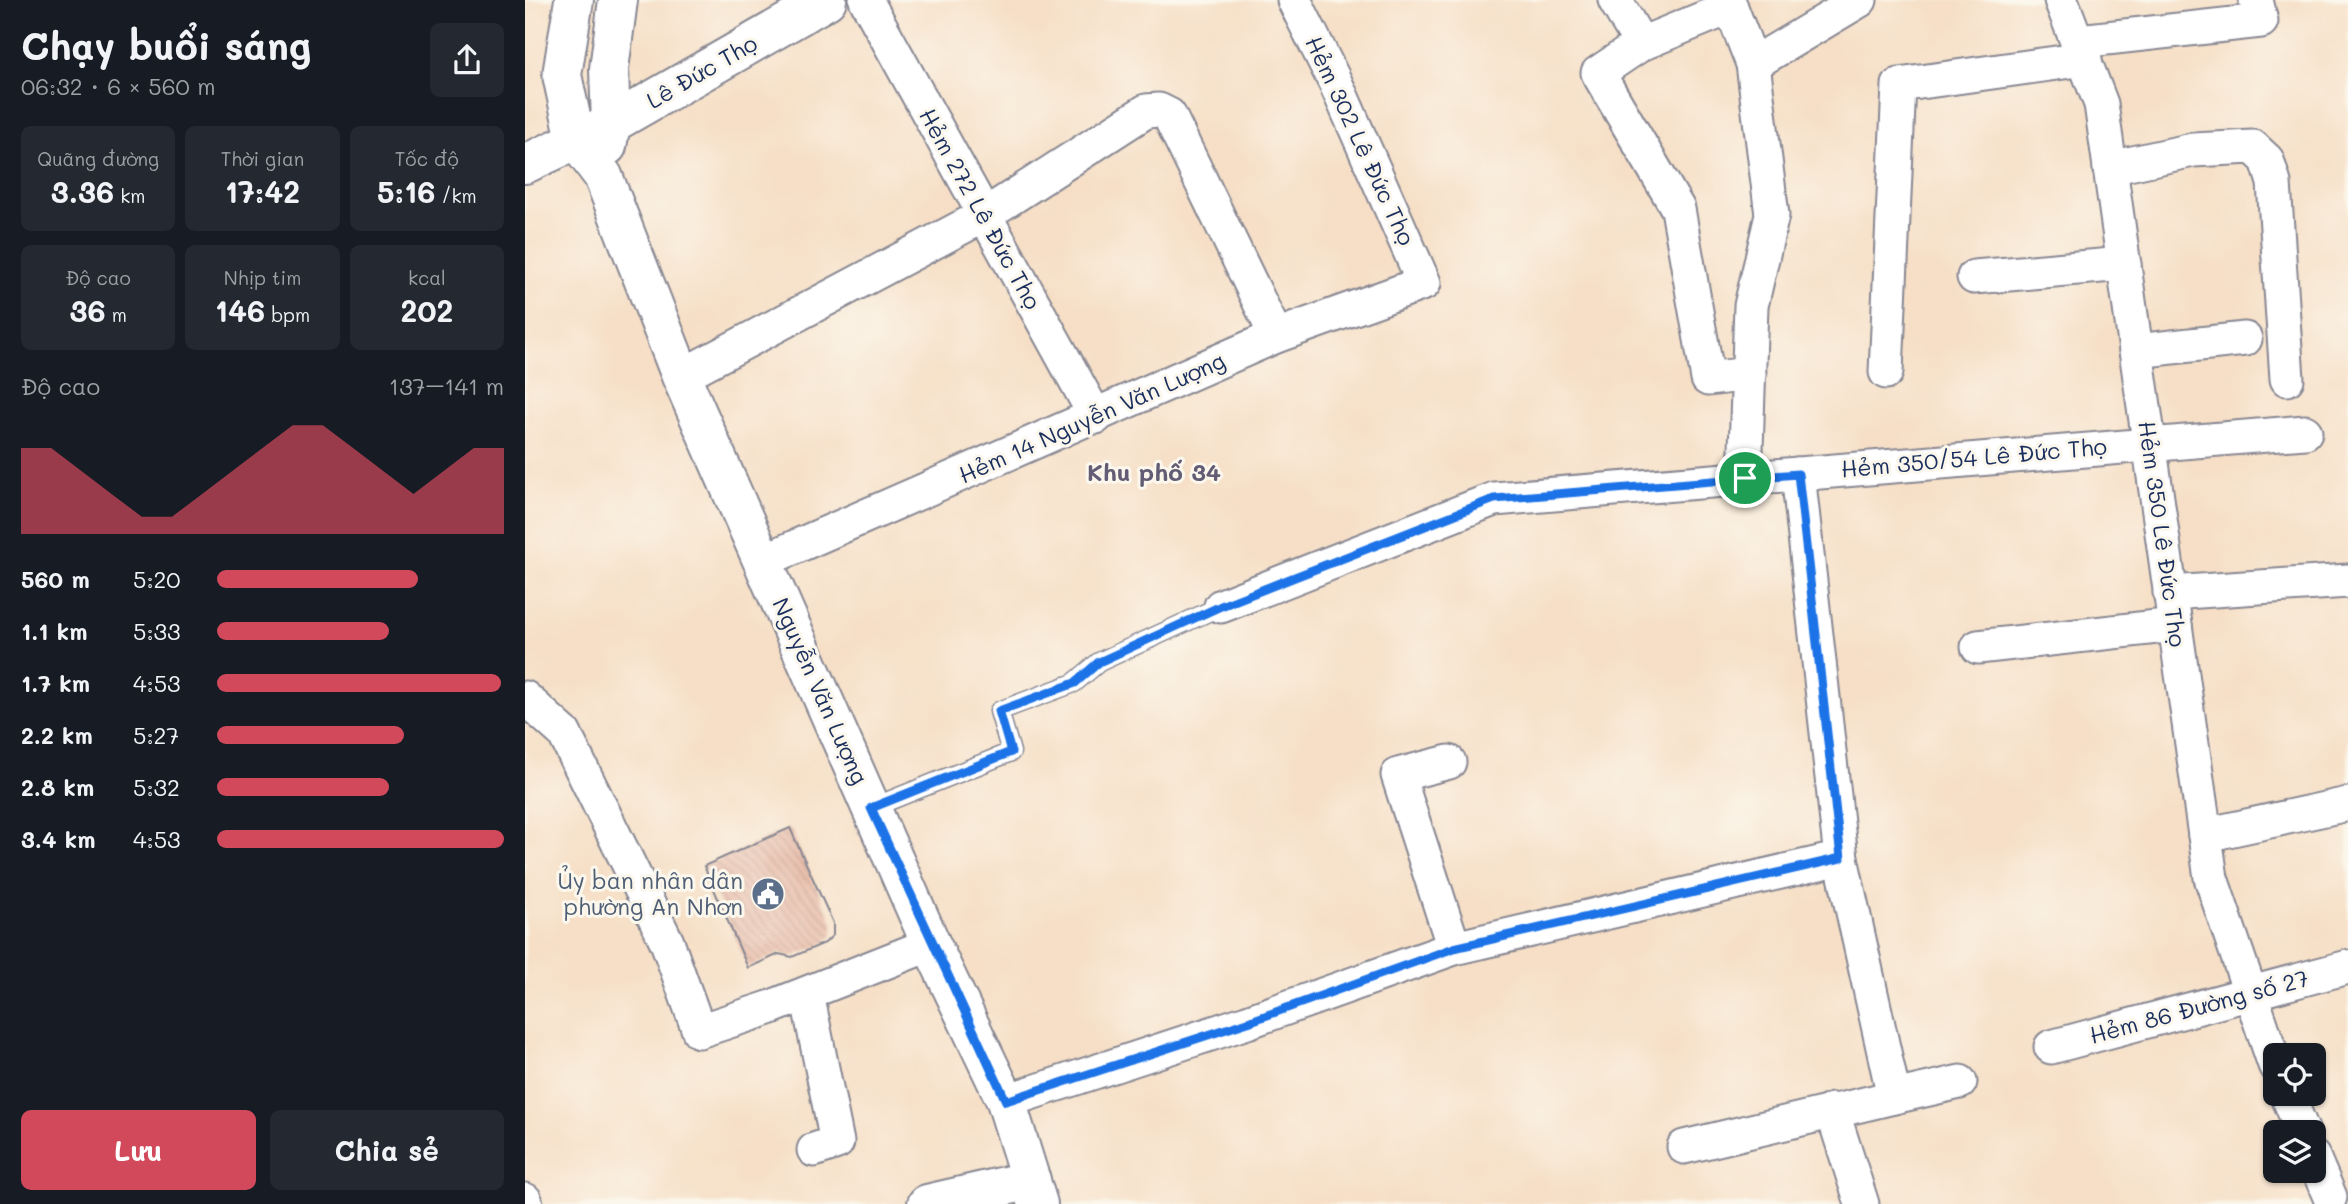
<!DOCTYPE html>
<html lang="vi">
<meta charset="utf-8">
<style>
body{margin:0;font-family:Mali,sans-serif;background:#242831;color:#f1f3f6;height:100vh;display:flex;flex-direction:column;font-size:26px;white-space:nowrap}
*{box-sizing:border-box;margin:0}
p{font-size:23px;color:#9ea1a6}
.icon{flex:none;width:38px;height:38px;fill:none;stroke:currentColor;stroke-width:2;stroke-linecap:round;stroke-linejoin:round}
.map{position:relative;flex:1;overflow:hidden}
.details{display:flex;flex-direction:column;background:#171b24;width:525px}
.details>*{flex:none}
.fabs{position:absolute;left:1738px;top:1043px;display:grid;gap:14px}
.fabs a{display:grid;place-items:center;width:63px;height:63px;border-radius:10px;background:#171b24;box-shadow:0 2px 5px #0004;font-size:35px}
.pin{position:absolute;display:grid;place-items:center;width:60px;height:60px;color:#fff;margin:-30px;border:4px solid #fff;border-radius:50%;box-shadow:0 2px 7px #0007}
.round{display:grid;place-items:center;flex:none;width:74px;height:74px;border-radius:10px;background:#242831}
.headline{display:flex;align-items:center;justify-content:space-between;height:119px;padding:0 21px}
h1{font-size:38px;font-weight:700;line-height:52px}
.stats{display:grid;grid-template-columns:repeat(3,1fr);gap:10px;height:119px;padding:7px 21px}
.stats div{display:grid;align-content:center;border-radius:10px;background:#242831;text-align:center}
.stats b{font-size:30px;font-weight:700}
.stats small{font-size:19px;font-weight:400}
.stats p{font-size:19px}
.chart{height:196px;padding:14px 21px}
.chart p{display:flex;justify-content:space-between}
.chart svg{width:100%;height:126px;margin-top:7px;fill:#d1495b;opacity:.7}
.primary-button{display:flex;gap:14px;margin-top:auto;padding:14px 21px}
.primary-button a{flex:1;height:80px;border-radius:10px;background:#d1495b;color:#fff;font-size:28px;font-weight:700;line-height:80px;text-align:center}
.primary-button a+a{background:#242831;color:#f1f3f6}
ul{padding:0 21px;list-style:none;font-size:23px}
li{display:grid;grid-template-columns:112px 84px 1fr;align-items:center;height:52px}
li i{height:18px;border-radius:9px;background:#d1495b}
main{display:flex;flex:1;min-height:0}
.map>svg:first-child{display:block}
</style>
<main>
<section class="details">
<div class="headline"><div><h1>Chạy buổi sáng</h1><p>06:32 · 6 × 560 m</p></div><a class="round"><svg class="icon" aria-label="share" viewBox="0 0 24 24"><path d="M12 15V3M7 8l5-5 5 5M5 13v7h14v-7"/></svg></a></div>
<div class="stats">
<div><p>Quãng đường</p><b>3.36<small> km</small></b></div>
<div><p>Thời gian</p><b>17:42</b></div>
<div><p>Tốc độ</p><b>5:16<small> /km</small></b></div>
</div>
<div class="stats">
<div><p>Độ cao</p><b>36<small> m</small></b></div>
<div><p>Nhịp tim</p><b>146<small> bpm</small></b></div>
<div><p>kcal</p><b>202</b></div>
</div>
<div class="chart"><p><span>Độ cao</span>137–141 m</p>
<svg viewBox="0 0 160 44" preserveAspectRatio="none"><path d="M0 44V14L10 14L20 22L30 30L40 38L50 38L60 30L70 22L80 14L90 6L100 6L110 14L120 22L130 30L140 22L150 14L160 14V44z"/></svg>
</div>
<ul>
<li><b>560 m</b>5:20<i style="width:70%"></i></li>
<li><b>1.1 km</b>5:33<i style="width:60%"></i></li>
<li><b>1.7 km</b>4:53<i style="width:99%"></i></li>
<li><b>2.2 km</b>5:27<i style="width:65%"></i></li>
<li><b>2.8 km</b>5:32<i style="width:60%"></i></li>
<li><b>3.4 km</b>4:53<i style="width:100%"></i></li>
</ul>
<div class="primary-button"><a>Lưu</a><a>Chia sẻ</a></div>
</section>
<div class="map">
<svg width="1823" height="1204" viewBox="0 0 1823 1204">
<defs>
<pattern id="building-back-hatch" width="6" height="6" patternUnits="userSpaceOnUse" patternTransform="scale(1.75)"><rect width="6" height="6" fill="#e6b19c"/><path d="M-1 5l2 2M0 0l6 6M5-1l2 2" fill="none" stroke="#ba9082"/></pattern>
</defs>
<rect width="100%" height="100%" fill="#fbf7ec"/>
<filter id="ink" filterUnits="userSpaceOnUse"><feTurbulence type="fractalNoise" baseFrequency=".0143" numOctaves="2"/><feDisplacementMap in="SourceGraphic" scale="14" xChannelSelector="R" yChannelSelector="G"/><feConvolveMatrix kernelMatrix="1 2 1 2 8 2 1 2 1" color-interpolation-filters="sRGB"/></filter>
<filter id="wash" filterUnits="userSpaceOnUse"><feTurbulence type="fractalNoise" baseFrequency=".00686" numOctaves="4" result="noise"/><feDisplacementMap in="SourceGraphic" scale="28" xChannelSelector="R" yChannelSelector="G"/><feGaussianBlur stdDeviation="1.57" result="paint"/><feColorMatrix in="noise" values="0 0 0 0 0 0 0 0 0 0 0 0 0 0 0 0 0 1.4 0 .05"/><feComposite in="paint" operator="in"/></filter>
<g filter="url(#wash)">
<rect width="100%" height="100%" fill="#f6dfc6"/>
<g id="blocks">
<polygon fill="url(#building-back-hatch)" points="265,828 308,923 308,935 300,943 267,957 254,954 223,968 179,866"/>
</g>
</g>
<g filter="url(#ink)">
<use href="#blocks" fill-opacity="0" stroke="#888792" stroke-width="2"/>
<g fill="none" stroke-linecap="round" stroke-linejoin="round">
<defs>
<polyline id="service" points="346,808 486,752 474,711 549,683 574,662 696,606"/>
<g id="minor">
<polyline points="341,0 571,417"/>
<polyline points="1090,0 1116,44"/>
<polyline points="1203,0 1228,64 1247,215 1226,306 1220,478"/>
<polyline points="1536,0 1576,104 1686,878 1750,1065"/>
<polyline points="1206,7 1116,44 1073,73 1153,209 1183,379 1224,374"/>
<polyline points="1554,41 1736,21 1731,0"/>
<polyline points="1228,64 1335,0"/>
<polyline points="1585,168 1668,150 1728,147 1742,160 1749,183 1762,379"/>
<polyline points="1449,277 1599,264"/>
<polyline points="1611,351 1720,339"/>
<polyline points="1361,372 1374,85 1560,59"/>
<polyline points="156,376 458,216 621,111 634,110 644,115 751,336"/>
<polyline points="238,561 751,336 899,283 811,84 769,0"/>
<polyline points="1645,593 1823,581"/>
<polyline points="696,606 969,499 1780,432"/>
<polyline points="1453,647 1650,625"/>
<polyline points="0,698 39,733 142,942 174,1031 244,1008 406,944"/>
<polyline points="924,762 873,775 929,948"/>
<polyline points="1680,835 1823,804"/>
<polyline points="282,994 312,1142 289,1150"/>
<polyline points="1526,1047 1823,967"/>
<polyline points="1762,1094 1778,1132"/>
<polyline points="1369,1097 1435,1082"/>
<polyline points="481,1101 722,1022 929,948 1316,858 1273,474"/>
<polyline points="1307,1110 1337,1204"/>
<polyline points="1159,1147 1369,1097 1316,858"/>
<polyline points="1788,1157 1805,1197"/>
<polyline points="0,1200 1,1204"/>
</g>
<g id="tertiary">
<polyline points="49,0 37,75 51,140 78,176 156,376 406,944 481,1101 513,1204"/>
<polyline points="82,146 86,124 84,69 93,0"/>
<polyline points="0,164 86,124 302,0"/>
<polyline points="402,1204 506,1180"/>
</g>
</defs>
<use href="#service" stroke="#888792" stroke-width="21"/>
<use href="#minor" stroke="#888792" stroke-width="37"/>
<use href="#tertiary" stroke="#888792" stroke-width="42"/>
<use href="#service" stroke="#fff" stroke-width="18"/>
<use href="#minor" stroke="#fff" stroke-width="33"/>
<use href="#tertiary" stroke="#fff" stroke-width="38"/>
</g>
</g>
<g fill="none" stroke-linecap="round" stroke-linejoin="round" filter="url(#ink)">
<defs>
<polygon id="route" points="1273,474 1316,858 929,948 723,1022 481,1101 346,808 486,752 474,711 550,683 574,662 696,606 969,499"/>
</defs>
<use href="#route" stroke="#fff" stroke-width="14"/>
<use href="#route" stroke="#1a73e8" stroke-width="9"/>
</g>
<defs>
<symbol id="civic-disc" viewBox="-11 -11 22 22"><circle r="9.5" fill="#5c6f8a" stroke="#fbf7ec"/><path d="M-.6-6.5H3V-4.5H.6V-3L4-1V1h2V6H-6V1h2V-1L-.6-3ZM-1.2 2.5V6h2.4V2.5Z" fill="#fff"/></symbol>
</defs>
<g fill-rule="evenodd">
<use href="#civic-disc" x="224" y="875" width="38" height="38"/>
</g>
<g text-anchor="middle" stroke-width="6" stroke-linejoin="round" paint-order="stroke">
<g font-size="23" fill="#1b2f5e" stroke="#fbf7ec">
<text transform="translate(177 72) rotate(-30)" y="8">Lê Đức Thọ</text>
<text transform="translate(835 141) rotate(65)" y="8">Hẻm 302 Lê Đức Thọ</text>
<text transform="translate(455 209) rotate(61)" y="8">Hẻm 272 Lê Đức Thọ</text>
<text transform="translate(567 418) rotate(-24)" y="8">Hẻm 14 Nguyễn Văn Lượng</text>
<text transform="translate(1449 458) rotate(-5)" y="8">Hẻm 350/54 Lê Đức Thọ</text>
<text transform="translate(1637 534) rotate(82)" y="8">Hẻm 350 Lê Đức Thọ</text>
<text transform="translate(295 691) rotate(66)" y="8">Nguyễn Văn Lượng</text>
<text transform="translate(1674 1007) rotate(-15)" y="8">Hẻm 86 Đường số 27</text>
</g>
<g font-size="23" fill="#4e5e75" stroke="#fbf7ec" text-anchor="end">
<text x="218" y="889">Ủy ban nhân dân<tspan x="218" dy="26">phường An Nhơn</tspan></text>
</g>
<g font-size="24" font-weight="bold" fill="#625c74" stroke="#fbf7ec">
<text x="629" y="481">Khu phố 34</text>
</g>
</g>
</svg>
<div class="fabs">
<a><svg class="icon" aria-label="locate" viewBox="0 0 24 24"><circle cx="12" cy="12" r="6"/><path d="M12 2v4M12 18v4M2 12h4M18 12h4"/></svg></a>
<a><svg class="icon" aria-label="layers" viewBox="0 0 24 24"><path d="M12 4l9 5-9 5-9-5zM3 14l9 5 9-5"/></svg></a>
</div>
<div class="pin" style="left:1220px;top:478px;background:#1e9e55"><svg class="icon" aria-label="arrive" viewBox="0 0 24 24"><path d="M6 21V4h12l-3 4 3 4H6"/></svg></div>
</div>
</main>
